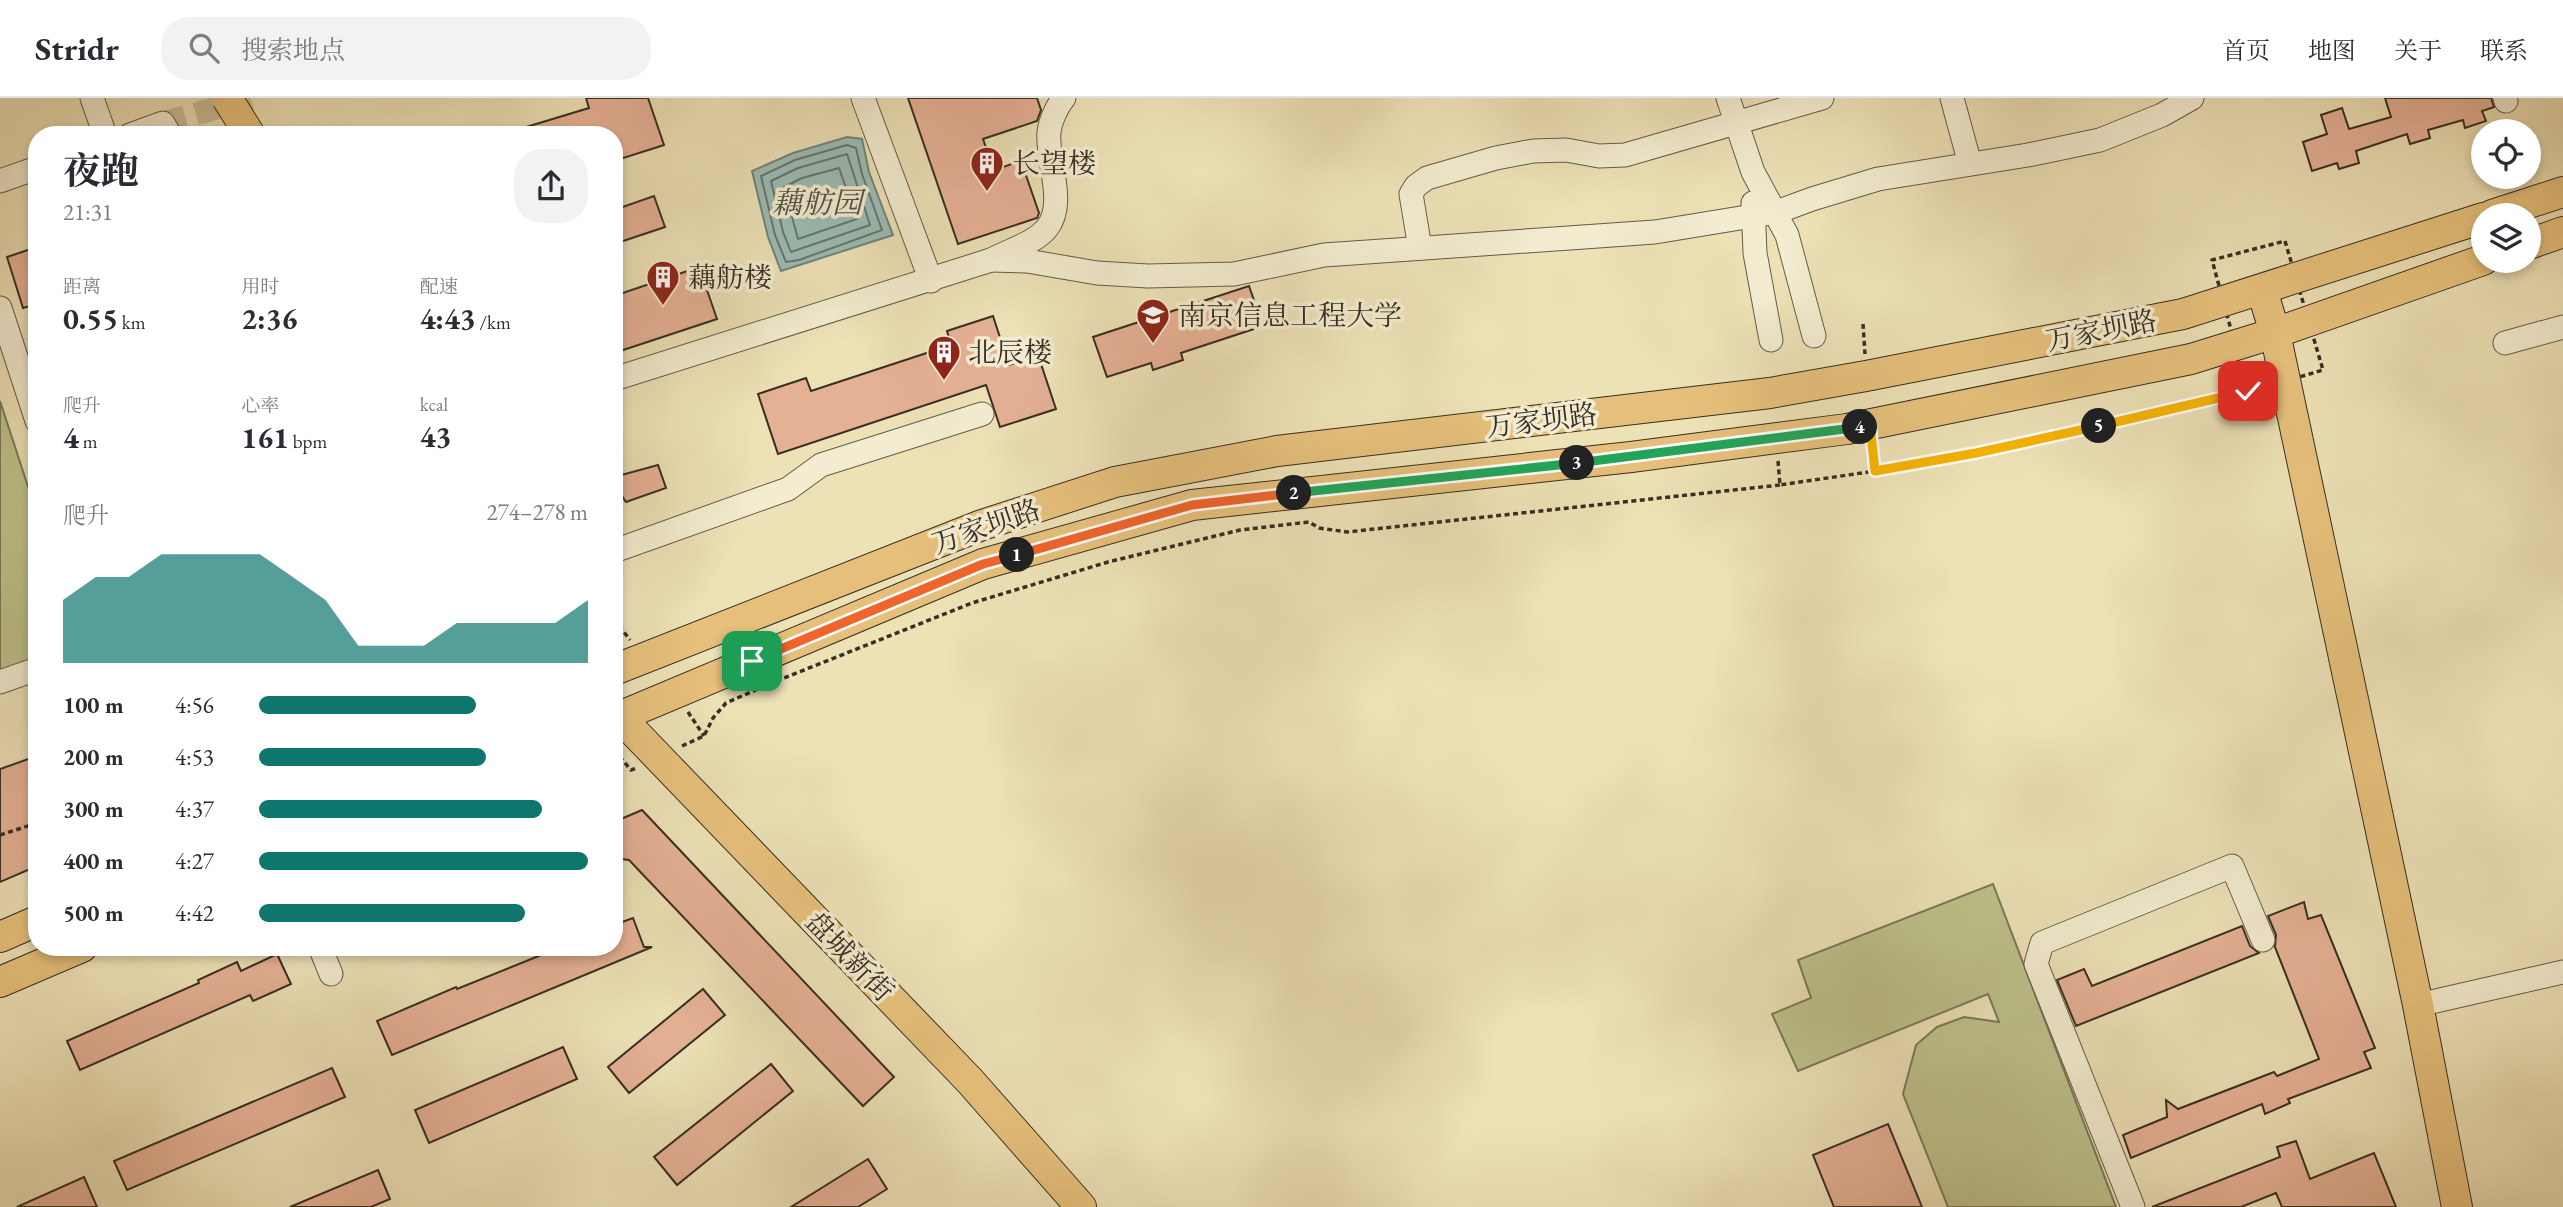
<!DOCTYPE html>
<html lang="zh">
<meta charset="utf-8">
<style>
body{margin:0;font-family:"EB Garamond","Noto Serif SC",serif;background:#f2f2f3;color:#2b2b33;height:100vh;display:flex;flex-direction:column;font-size:26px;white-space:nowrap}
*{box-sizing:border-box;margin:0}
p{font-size:23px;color:#7c7c81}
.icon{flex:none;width:38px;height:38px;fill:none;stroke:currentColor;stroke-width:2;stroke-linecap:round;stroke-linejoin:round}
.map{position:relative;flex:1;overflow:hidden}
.sheet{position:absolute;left:28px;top:28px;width:595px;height:830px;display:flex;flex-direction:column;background:#fff;border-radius:28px;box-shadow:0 4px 10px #0003}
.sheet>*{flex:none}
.controls{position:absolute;left:2471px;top:21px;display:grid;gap:14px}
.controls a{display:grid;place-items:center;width:70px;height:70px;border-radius:50%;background:#fff;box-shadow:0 4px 10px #0003;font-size:35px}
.pin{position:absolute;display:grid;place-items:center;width:60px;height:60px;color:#fff;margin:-30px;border-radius:14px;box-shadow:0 4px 10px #0006}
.km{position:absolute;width:35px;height:35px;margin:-18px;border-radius:50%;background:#222;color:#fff;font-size:19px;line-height:35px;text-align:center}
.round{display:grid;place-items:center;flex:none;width:74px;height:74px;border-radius:28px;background:#f2f2f3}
.summary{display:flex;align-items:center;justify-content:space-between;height:119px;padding:0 35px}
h1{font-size:38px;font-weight:700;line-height:52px}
.stats{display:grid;grid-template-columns:repeat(3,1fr);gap:10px;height:119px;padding:7px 35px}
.stats div{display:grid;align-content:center}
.stats b{font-size:30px;font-weight:700}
.stats small{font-size:19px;font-weight:400}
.stats p{font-size:19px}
.chart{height:196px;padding:14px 35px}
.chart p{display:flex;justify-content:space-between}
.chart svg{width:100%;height:126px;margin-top:7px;fill:#0f766e;opacity:.7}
ul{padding:0 35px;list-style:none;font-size:23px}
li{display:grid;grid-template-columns:112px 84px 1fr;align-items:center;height:52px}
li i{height:18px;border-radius:9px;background:#0f766e}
header{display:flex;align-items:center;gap:42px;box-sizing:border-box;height:98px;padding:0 35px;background:#fff;border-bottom:2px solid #e1e1e2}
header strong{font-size:33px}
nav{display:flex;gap:38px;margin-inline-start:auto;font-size:24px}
.search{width:490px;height:63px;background:#f2f2f3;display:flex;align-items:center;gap:18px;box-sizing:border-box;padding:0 24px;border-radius:28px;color:#7c7c81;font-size:26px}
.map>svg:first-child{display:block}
</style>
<header>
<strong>Stridr</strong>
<div class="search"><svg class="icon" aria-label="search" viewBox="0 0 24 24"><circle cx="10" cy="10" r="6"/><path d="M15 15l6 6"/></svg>搜索地点</div>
<nav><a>首页</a><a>地图</a><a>关于</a><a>联系</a></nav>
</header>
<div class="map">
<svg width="2563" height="1109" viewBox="0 0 2563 1109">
<rect width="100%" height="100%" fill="#ede1b6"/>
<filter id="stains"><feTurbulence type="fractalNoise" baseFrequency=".00286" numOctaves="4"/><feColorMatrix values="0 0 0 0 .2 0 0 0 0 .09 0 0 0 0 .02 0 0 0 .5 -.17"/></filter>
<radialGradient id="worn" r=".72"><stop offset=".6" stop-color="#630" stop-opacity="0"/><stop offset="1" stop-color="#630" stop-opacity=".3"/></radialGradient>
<g fill="#bdc18b" stroke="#7a7858" stroke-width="2">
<polygon points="0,303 37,416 37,566 0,577"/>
<polygon points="1993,786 2116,1109 1948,1109 1903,996 1916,947 1937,929 1964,919 1999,924 1988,896 1798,973 1772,916 1811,900 1798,862"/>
</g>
<polygon fill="#9abcb5" stroke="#73837b" stroke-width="2" points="847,39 862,41 869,74 893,137 781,173 768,139 752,73 793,55"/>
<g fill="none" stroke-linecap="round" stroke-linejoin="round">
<g stroke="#69756c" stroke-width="2">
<polygon points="847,47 856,50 862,76 882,132 799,162 786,164 775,137 761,78 795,62"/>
<polygon points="847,56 870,127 791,154 783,134 771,83 798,70"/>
<polygon points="839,70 857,121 798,141 784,89 802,80"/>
</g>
</g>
<g fill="#e5b195" stroke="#382e24" stroke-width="2">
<polygon points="586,0 648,0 664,47 614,63 614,37 514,37 513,33 589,10"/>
<polygon points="908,0 1037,0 1041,12 1037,23 983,41 994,72 1021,63 1039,115 1037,120 958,146"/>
<polygon points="2385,0 2491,0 2494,9 2482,13 2486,23 2465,30 2463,22 2428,32 2430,40 2410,46 2407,36 2356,53 2359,65 2339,71 2337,65 2312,73 2303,44 2327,36 2321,17 2342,10 2349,31 2391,19"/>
<polygon points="654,98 665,129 614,146 614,112"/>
<polygon points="37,149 37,206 23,210 7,159"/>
<polygon points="699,169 717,221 614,255 614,198"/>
<polygon points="1249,188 1263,228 1181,255 1183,262 1153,272 1151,265 1107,279 1093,239"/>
<polygon points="993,218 1009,267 1038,257 1056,311 1000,329 986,287 778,356 758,296 806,280 811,293 951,247 947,233"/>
<polygon points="658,367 666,390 626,404 622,398 614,401 614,379"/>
<polygon points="37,658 37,768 0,784 0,671"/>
<polygon points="642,712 894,979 863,1008 629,762 614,760 614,724"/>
<polygon points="2304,804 2308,821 2321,817 2375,950 2364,954 2371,970 2288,1001 2290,1005 2265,1016 2262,1006 2131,1060 2123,1037 2167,1019 2166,1002 2178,1011 2274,974 2277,978 2319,961 2275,849 2276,837 2268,818"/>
<polygon points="633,820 644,849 652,849 392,957 377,923 456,889 457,891 561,849 614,849 614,827"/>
<polygon points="2242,828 2250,848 2259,855 2076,928 2057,882 2084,871 2092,888"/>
<polygon points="277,856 291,886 253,903 250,897 80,972 67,943 199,885 198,882 237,864 241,873"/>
<polygon points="703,891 725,917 629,995 608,969"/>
<polygon points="563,949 577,981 429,1045 415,1012"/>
<polygon points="771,966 793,993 677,1087 654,1059"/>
<polygon points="332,970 345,999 127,1092 114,1063"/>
<polygon points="1888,1026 1922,1109 1834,1109 1813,1057"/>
<polygon points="2296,1043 2310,1081 2374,1055 2396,1109 2282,1109 2276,1095 2241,1109 2152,1109 2280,1059 2277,1049"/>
<polygon points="868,1061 887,1091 858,1109 791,1109"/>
<polygon points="378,1072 390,1101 371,1109 290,1109"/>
<polygon points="84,1079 97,1109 17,1109"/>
</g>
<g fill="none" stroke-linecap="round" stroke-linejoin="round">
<polyline stroke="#c9bd99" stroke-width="23" stroke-dasharray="23 11" stroke-linecap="butt" points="163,25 252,0"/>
<defs>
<g id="minor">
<polyline points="92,0 105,37"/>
<polyline points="863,0 931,183"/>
<polyline points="1728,0 1753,74 1787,137 1814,238"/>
<polyline points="1952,0 1970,66"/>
<polyline points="2505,0 2506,3"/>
<polyline points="130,37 163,25 170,37"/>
<polyline points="0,83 37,70"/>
<polyline points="1753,105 1755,155 1771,242"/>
<polyline points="1420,150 1411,96 1416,88 1427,80 1496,60 1533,53 1566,52 1599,58 1625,57 1822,0"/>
<polyline points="991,162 1027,163 1097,175 1148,178 1234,176 1324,157 1655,134 1777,114 1812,101 1878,81 2028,57 2100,42 2162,17 2192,0"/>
<polyline points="0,210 37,323"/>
<polyline points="2505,245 2563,229"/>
<path d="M 614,281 L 991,162 C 1008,153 1035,145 1047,130 C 1067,105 1046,62 1049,34 C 1050,24 1057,8 1064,0"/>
<polyline points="614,453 788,391 821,367 982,316"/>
<polyline points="0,584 37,571"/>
<polyline points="320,849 331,876"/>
<polyline points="2418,907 2563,874"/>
<polyline points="2133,1109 2036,866 2042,845 2232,768 2263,842"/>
</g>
<g id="major">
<polyline points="2492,117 2563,94"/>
<polyline points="2529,146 2563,134"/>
<polyline points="2262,192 2275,235 2418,907 2457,1109"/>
<polyline points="614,572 982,427 1115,384 1277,353 1770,295 1866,278 2183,216 2483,120"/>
<polyline points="614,613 970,983 1081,1109"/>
<polyline points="614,621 983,466 1192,407 1631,359 1847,331 2191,261 2275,235 2483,162"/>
<polyline points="0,839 37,823"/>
<polyline points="0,884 82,849"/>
</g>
</defs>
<use href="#minor" stroke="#655b48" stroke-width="25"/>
<use href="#major" stroke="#382e24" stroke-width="32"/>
<g stroke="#382e24" stroke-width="3.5" stroke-dasharray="5 3.5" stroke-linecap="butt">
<polygon points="2285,143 2323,272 2248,294 2212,162"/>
<polyline points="1863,226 1865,256"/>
<polyline points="1872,351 1875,373 1976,355 2248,294"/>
<polyline points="1778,363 1780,387 1875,373"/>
<polyline points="614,521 630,542"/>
<polyline points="688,614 704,638"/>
<polyline points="682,648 704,638 713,620 726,605 769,586 972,505 1108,464 1240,432 1309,424 1319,430 1347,434 1780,387"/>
<polyline points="614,652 631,672 637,670"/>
<polyline points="0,737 37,725"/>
</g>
<use href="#minor" stroke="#f3ecd0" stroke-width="23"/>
<use href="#major" stroke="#e6c07b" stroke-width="30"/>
<defs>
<polyline id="major-bridge" points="227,0 250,37"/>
</defs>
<use href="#major-bridge" stroke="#382e24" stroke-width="32" stroke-linecap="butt"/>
<use href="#major-bridge" stroke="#e6c07b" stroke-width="30"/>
</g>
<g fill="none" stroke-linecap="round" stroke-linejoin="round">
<defs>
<polyline id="split-1" points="752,563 983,466 1017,457"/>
<polyline id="split-2" points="1017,457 1192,407 1294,395"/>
<polyline id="split-3" points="1294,395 1577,365"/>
<polyline id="split-4" points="1577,365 1860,329"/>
<polyline id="split-5" points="1860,329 1870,327 1875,373 1976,355 2099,328"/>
<polyline id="split-6" points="2099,328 2248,293"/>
</defs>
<use href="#split-1" stroke="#fff" stroke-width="14"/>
<use href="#split-2" stroke="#fff" stroke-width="14"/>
<use href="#split-3" stroke="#fff" stroke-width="14"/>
<use href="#split-4" stroke="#fff" stroke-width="14"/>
<use href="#split-5" stroke="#fff" stroke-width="14"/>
<use href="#split-6" stroke="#fff" stroke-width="14"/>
<use href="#split-1" stroke="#f0652b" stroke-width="9"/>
<use href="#split-2" stroke="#f0652b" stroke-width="9"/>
<use href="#split-3" stroke="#22a559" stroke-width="9"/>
<use href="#split-4" stroke="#22a559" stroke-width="9"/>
<use href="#split-5" stroke="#f5b400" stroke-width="9"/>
<use href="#split-6" stroke="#f5b400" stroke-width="9"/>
</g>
<defs>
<symbol id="building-pin" viewBox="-11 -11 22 30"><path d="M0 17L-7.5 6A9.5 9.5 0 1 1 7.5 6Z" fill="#8f2418" stroke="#f3ecd0"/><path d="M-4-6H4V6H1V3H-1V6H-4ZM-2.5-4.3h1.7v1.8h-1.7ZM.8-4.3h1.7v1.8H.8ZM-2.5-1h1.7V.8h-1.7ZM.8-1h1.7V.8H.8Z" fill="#fff"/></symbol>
<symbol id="university-pin" viewBox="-11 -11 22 30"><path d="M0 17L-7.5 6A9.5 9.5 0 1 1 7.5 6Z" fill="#8f2418" stroke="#f3ecd0"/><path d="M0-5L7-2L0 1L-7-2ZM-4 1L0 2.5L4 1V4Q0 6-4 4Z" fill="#fff"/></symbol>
</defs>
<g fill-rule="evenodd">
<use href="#building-pin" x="968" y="46" width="38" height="52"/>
<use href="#building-pin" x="644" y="160" width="38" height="52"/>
<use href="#university-pin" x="1134" y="198" width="38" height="52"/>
<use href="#building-pin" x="925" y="235" width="38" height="52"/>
</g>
<g text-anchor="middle" stroke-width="7" stroke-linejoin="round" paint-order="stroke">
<g font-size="28" fill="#382e24" stroke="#f3ecd0" text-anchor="start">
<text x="1012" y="75">长望楼</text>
<text x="688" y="189">藕舫楼</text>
<text x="1178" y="227">南京信息工程大学</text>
<text x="968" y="264">北辰楼</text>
</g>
<g font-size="28" fill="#382e24" stroke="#f3ecd0">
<text transform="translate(2101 232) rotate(-11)" y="10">万家坝路</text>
<text transform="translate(1541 322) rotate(-7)" y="10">万家坝路</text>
<text transform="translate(986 428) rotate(-19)" y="10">万家坝路</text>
<text transform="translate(850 858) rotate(46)" y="10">盘城新街</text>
</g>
<g font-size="30" font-style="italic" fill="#505248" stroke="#f3ecd0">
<text x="817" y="115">藕舫园</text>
</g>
</g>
<rect width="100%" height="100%" filter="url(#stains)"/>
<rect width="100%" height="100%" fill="url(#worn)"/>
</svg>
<div class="controls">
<a><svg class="icon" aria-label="locate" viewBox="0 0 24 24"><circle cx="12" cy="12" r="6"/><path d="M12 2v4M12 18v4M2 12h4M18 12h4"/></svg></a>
<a><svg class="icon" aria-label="layers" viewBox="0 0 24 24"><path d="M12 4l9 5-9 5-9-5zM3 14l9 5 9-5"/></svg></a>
</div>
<div class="pin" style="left:752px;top:563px;background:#1e9e55"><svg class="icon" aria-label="arrive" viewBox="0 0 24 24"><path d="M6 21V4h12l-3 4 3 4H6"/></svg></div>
<div class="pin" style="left:2248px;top:293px;background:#d93025"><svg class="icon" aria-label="check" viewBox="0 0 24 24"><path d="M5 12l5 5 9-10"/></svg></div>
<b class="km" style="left:1017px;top:457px">1</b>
<b class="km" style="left:1294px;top:395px">2</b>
<b class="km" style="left:1577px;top:365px">3</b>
<b class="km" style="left:1860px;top:329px">4</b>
<b class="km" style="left:2099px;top:328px">5</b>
<section class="sheet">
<div class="summary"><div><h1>夜跑</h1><p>21:31</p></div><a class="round"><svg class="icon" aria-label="share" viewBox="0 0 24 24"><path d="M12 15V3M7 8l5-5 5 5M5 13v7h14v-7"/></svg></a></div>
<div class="stats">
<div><p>距离</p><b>0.55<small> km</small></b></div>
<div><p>用时</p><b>2:36</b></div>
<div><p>配速</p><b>4:43<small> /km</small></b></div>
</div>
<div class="stats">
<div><p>爬升</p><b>4<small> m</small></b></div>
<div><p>心率</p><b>161<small> bpm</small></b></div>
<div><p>kcal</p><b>43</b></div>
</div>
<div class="chart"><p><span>爬升</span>274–278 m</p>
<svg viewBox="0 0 160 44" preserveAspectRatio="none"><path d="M0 44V22L10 14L20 14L30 6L40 6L50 6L60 6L70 14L80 22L90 38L100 38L110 38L120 30L130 30L140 30L150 30L160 22V44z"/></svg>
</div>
<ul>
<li><b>100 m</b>4:56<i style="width:66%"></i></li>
<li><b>200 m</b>4:53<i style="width:69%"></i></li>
<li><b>300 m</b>4:37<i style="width:86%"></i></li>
<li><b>400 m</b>4:27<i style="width:100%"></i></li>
<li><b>500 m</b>4:42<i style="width:81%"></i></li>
</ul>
</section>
</div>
